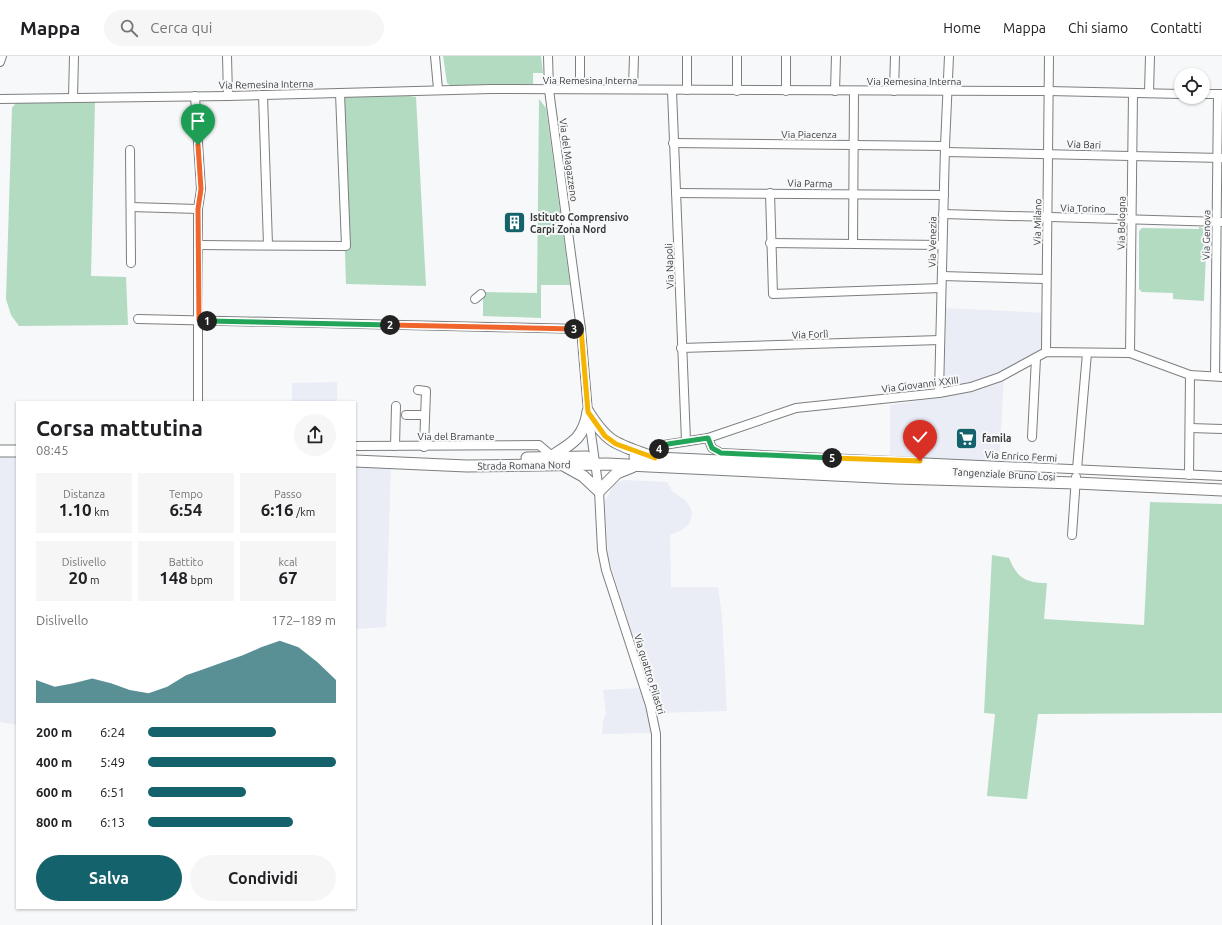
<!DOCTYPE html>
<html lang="it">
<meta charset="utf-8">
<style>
body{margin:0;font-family:Ubuntu,sans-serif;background:#f6f6f6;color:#202124;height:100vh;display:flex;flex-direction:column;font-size:15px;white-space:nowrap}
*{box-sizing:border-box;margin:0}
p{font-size:13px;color:#757577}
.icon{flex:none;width:22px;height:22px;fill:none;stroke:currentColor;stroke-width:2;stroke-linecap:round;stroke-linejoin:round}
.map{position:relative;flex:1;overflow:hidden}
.drawer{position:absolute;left:16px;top:345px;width:340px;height:508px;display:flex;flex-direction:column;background:#fff;border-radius:0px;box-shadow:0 1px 3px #0004}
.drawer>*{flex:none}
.controls{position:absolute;left:1174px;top:12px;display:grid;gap:8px}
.controls a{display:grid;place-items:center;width:36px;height:36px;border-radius:50%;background:#fff;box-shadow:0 1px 3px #0004;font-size:20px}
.pin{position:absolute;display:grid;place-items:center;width:34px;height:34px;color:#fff;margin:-41px -17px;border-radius:50% 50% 50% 0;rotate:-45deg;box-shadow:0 0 4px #0007}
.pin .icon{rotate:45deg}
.km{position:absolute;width:20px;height:20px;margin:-10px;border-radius:50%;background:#222;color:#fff;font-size:11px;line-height:20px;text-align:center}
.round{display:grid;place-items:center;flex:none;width:42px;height:42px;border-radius:21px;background:#f6f6f6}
.headline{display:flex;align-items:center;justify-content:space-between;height:68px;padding:0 20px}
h1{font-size:22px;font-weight:700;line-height:30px}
.figures{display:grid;grid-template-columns:repeat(3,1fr);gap:6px;height:68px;padding:4px 20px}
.figures div{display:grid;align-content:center;border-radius:0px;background:#f6f6f6;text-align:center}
.figures b{font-size:17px;font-weight:700}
.figures small{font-size:11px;font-weight:400}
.figures p{font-size:11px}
.chart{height:112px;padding:8px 20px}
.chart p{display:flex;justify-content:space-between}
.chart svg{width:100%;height:72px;margin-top:4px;fill:#14626b;opacity:.7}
.action{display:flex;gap:8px;margin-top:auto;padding:8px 20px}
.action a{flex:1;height:46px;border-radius:24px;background:#14626b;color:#fff;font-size:16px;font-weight:700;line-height:46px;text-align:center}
.action a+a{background:#f6f6f6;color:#202124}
ul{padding:0 20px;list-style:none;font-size:13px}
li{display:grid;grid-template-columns:64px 48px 1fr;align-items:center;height:30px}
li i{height:10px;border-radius:5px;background:#14626b}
header{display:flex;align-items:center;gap:24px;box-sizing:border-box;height:56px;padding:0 20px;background:#fff;border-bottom:1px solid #e0e0e0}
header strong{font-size:19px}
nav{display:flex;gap:22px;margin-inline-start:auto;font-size:14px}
.search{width:280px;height:36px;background:#f6f6f6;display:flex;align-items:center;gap:10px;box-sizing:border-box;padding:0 14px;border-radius:22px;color:#757577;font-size:15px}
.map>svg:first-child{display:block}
</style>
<header>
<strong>Mappa</strong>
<div class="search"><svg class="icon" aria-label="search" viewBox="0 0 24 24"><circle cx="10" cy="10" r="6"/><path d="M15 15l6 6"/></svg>Cerca qui</div>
<nav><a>Home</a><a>Mappa</a><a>Chi siamo</a><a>Contatti</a></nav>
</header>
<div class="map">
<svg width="1222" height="869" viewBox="0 0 1222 869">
<rect width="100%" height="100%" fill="#f7f8f9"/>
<g fill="#eaedf6">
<polygon points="946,252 1046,257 1044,296 1004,319 999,410 890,404 890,349 944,341"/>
<polygon points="337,326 337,346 292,346 292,327"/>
<polygon points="0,398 17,398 17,669 0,666"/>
<polygon points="355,406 391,408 386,571 355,573"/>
<polygon points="623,424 667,426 672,435 686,445 691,453 692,459 689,468 682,474 670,479 671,531 718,531 722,560 727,655 657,657 608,501 605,445 614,429"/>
<polygon points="640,632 647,655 651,677 602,678 603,665 606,657 603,634"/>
</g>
<g fill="#b3dbc1">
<polygon points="443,0 541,0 543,17 533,17 533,28 451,30 447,27"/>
<polygon points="409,40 416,41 426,230 346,228 340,41"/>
<polygon points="539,43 546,52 570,229 541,229 541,262 483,260 483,236 537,237"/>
<polygon points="18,44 95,45 91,220 126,221 128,269 19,270 11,259 6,243 12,52"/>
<polygon points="1199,171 1207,173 1204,245 1173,243 1173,237 1142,236 1139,233 1139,175 1142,172 1199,173"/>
<path d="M 1150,446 L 1222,448 L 1222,657 L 1038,658 L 1027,743 L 987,740 L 995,658 L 984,657 L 992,499 L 1009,502 C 1017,522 1026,527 1047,527 L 1044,563 L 1144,569 Z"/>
</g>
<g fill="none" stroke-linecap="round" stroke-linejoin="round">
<defs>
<g id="minor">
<polyline points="227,0 228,40"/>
<polyline points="435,0 438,33"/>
<polyline points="548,0 549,34 581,273 588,356 599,435 602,494 606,514 650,649 656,678 657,869"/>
<polyline points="0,6 2,0"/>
<polyline points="580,33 580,0"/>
<polyline points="633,33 634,0"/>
<polyline points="687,34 687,0"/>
<polyline points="672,35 686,385"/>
<polyline points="737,35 737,0"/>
<polyline points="786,35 786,0"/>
<polyline points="835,35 836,0"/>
<polyline points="894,35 895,0"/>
<polyline points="1149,37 1150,0"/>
<polyline points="1203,38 1222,38"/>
<polyline points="263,39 268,189"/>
<polyline points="195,40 201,133 198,153 198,346"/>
<polyline points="73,42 74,0"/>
<polyline points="0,43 228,40 491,33 1049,35 1181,38"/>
<polyline points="673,87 945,90"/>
<polyline points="130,94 131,207"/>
<polyline points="945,96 1222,102"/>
<polyline points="676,137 944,139"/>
<polyline points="770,137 773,238 941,232"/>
<polyline points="131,151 198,153"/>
<polyline points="943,158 1222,166"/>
<polyline points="770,187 942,189"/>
<polyline points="853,187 854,35"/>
<polyline points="198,189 346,190 340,37"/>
<polyline points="942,220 1046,223"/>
<polyline points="475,243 481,238"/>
<polyline points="138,263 581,273"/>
<polyline points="681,292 940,284"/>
<polyline points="1046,296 1049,0"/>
<polyline points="1130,297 1133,37"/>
<polyline points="1215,320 1218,38"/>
<polyline points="418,334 426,335 424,391"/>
<polyline points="939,337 945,90 949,0"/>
<polyline points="406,359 425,359"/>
<polyline points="1190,372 1222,373"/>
<polyline points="1032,381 1036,302"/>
<polyline points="708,382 712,392 721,397 1222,420"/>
<polyline points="355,390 539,389 552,400"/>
<polyline points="395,390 396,350"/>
<polyline points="655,402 664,389 708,382 796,352 939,337 971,331 1000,321 1046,296 1130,297 1190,319 1222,321"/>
<polyline points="1077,413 1087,297"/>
<polyline points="1189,419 1190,319"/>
<polyline points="1072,479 1076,421"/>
</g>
<g id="major">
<path d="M 588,356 C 607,386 614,387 647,399"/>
<polyline points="0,395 17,395"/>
<path d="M 552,400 C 573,387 584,381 588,356"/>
<polyline points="635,401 1003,418"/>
<polyline points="527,402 587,401"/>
<polyline points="355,405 467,410 607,408 896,422 1076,427 1222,434"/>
<polyline points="565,410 583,420 599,435 617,417 632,411"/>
</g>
</defs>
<use href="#minor" stroke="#7d7e7f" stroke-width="10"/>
<use href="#major" stroke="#7d7e7f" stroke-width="13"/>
<use href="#minor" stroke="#fff" stroke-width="8"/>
<use href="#major" stroke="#fff" stroke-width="11"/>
</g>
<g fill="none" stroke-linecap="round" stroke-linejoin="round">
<defs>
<polyline id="split-1" points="198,89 201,133 198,153 199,264 207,265"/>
<polyline id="split-2" points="207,265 390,269"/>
<polyline id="split-3" points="390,269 574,273"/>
<polyline id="split-4" points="574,273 581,273 588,356 605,380 616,388 655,402 659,393"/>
<polyline id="split-5" points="659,393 668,388 708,382 712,392 721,397 832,402"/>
<polyline id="split-6" points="832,402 920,405"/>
</defs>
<use href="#split-1" stroke="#fff" stroke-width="8"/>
<use href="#split-2" stroke="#fff" stroke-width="8"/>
<use href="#split-3" stroke="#fff" stroke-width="8"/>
<use href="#split-4" stroke="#fff" stroke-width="8"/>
<use href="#split-5" stroke="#fff" stroke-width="8"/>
<use href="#split-6" stroke="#fff" stroke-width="8"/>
<use href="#split-1" stroke="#f0652b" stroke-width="5"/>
<use href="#split-2" stroke="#22a559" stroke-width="5"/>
<use href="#split-3" stroke="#f0652b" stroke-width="5"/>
<use href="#split-4" stroke="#f5b400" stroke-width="5"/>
<use href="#split-5" stroke="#22a559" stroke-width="5"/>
<use href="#split-6" stroke="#f5b400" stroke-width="5"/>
</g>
<defs>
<symbol id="building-square" viewBox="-11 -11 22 22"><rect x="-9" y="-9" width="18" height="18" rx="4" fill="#14626b" stroke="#f7f8f9"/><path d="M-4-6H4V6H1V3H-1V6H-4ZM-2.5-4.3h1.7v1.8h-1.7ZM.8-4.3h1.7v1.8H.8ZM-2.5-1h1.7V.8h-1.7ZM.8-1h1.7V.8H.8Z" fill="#fff"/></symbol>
<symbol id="supermarket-square" viewBox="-11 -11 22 22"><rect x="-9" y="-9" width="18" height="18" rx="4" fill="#14626b" stroke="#f7f8f9"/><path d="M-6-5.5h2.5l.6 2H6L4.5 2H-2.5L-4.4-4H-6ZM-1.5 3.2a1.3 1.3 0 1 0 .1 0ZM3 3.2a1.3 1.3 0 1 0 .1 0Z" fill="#fff"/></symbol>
</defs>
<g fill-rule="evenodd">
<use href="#building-square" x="502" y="154" width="25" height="25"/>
<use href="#supermarket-square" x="954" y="370" width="25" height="25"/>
</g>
<g text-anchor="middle" stroke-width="4" stroke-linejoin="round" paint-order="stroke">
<g font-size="10" fill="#3b3b3c" stroke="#f7f8f9">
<text x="590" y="28">Via Remesina Interna</text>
<text x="914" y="29">Via Remesina Interna</text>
<text transform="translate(266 28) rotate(-1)" y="4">Via Remesina Interna</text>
<text x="809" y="82">Via Piacenza</text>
<text transform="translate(1084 88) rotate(2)" y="4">Via Bari</text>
<text transform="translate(569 104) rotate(82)" y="4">Via del Magazzeno</text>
<text transform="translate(810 127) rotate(1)" y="4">Via Parma</text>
<text transform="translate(1083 152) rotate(1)" y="4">Via Torino</text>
<text transform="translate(1037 166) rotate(-89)" y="4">Via Milano</text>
<text transform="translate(1121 167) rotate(-89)" y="4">Via Bologna</text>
<text transform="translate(1206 179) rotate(-89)" y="4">Via Genova</text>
<text transform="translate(932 186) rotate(-89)" y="4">Via Venezia</text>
<text transform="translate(669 210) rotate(-92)" y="4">Via Napoli</text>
<text transform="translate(810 278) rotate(-2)" y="4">Via Forlì</text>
<text transform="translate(920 328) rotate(-7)" y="4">Via Giovanni XXIII</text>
<text x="456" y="384">Via del Bramante</text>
<text transform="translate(1021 400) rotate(3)" y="4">Via Enrico Fermi</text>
<text transform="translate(524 409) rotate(-1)" y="4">Strada Romana Nord</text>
<text transform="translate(1004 418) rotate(3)" y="4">Tangenziale Bruno Losi</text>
<text transform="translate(650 618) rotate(73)" y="4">Via quattro Pilastri</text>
</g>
<g font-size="10" font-weight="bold" fill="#3b3b3c" stroke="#f7f8f9" text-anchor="start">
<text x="530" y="165">Istituto Comprensivo<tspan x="530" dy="12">Carpi Zona Nord</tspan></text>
<text x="982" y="386">famila</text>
</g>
</g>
</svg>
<div class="controls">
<a><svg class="icon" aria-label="locate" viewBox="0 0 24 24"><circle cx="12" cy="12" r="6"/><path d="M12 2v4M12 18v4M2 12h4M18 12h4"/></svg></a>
</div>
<div class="pin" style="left:198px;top:89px;background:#1e9e55"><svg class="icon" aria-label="arrive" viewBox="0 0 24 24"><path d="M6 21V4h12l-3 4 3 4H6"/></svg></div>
<div class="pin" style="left:920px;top:405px;background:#d93025"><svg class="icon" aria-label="check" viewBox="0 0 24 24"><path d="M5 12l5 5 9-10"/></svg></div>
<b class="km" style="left:207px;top:265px">1</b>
<b class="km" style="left:390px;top:269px">2</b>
<b class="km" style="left:574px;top:273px">3</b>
<b class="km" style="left:659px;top:393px">4</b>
<b class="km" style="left:832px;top:402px">5</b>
<section class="drawer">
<div class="headline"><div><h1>Corsa mattutina</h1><p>08:45</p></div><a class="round"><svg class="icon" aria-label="share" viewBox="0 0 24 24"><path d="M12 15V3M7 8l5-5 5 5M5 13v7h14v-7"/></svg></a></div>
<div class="figures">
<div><p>Distanza</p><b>1.10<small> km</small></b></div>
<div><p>Tempo</p><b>6:54</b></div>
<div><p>Passo</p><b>6:16<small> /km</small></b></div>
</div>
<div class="figures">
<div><p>Dislivello</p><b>20<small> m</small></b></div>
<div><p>Battito</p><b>148<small> bpm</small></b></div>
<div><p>kcal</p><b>67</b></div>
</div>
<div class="chart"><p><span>Dislivello</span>172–189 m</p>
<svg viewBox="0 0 160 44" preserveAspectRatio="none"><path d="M0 44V30L10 34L20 32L30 29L40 32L50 36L60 38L70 34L80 27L90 23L100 19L110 15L120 10L130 6L140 10L150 19L160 30V44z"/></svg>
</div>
<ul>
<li><b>200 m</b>6:24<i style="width:68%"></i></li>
<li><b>400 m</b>5:49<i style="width:100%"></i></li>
<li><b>600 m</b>6:51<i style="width:52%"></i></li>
<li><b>800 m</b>6:13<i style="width:77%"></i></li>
</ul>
<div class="action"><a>Salva</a><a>Condividi</a></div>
</section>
</div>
